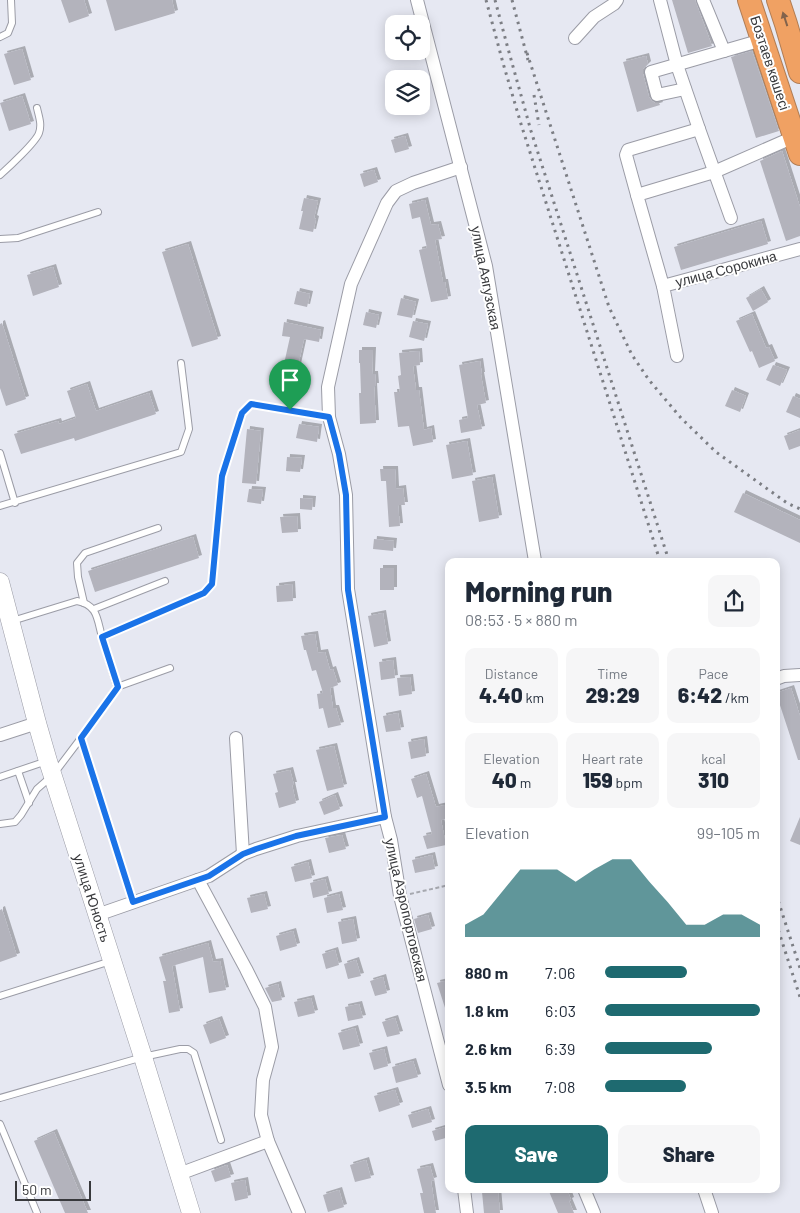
<!DOCTYPE html>
<meta charset="utf-8">
<style>
body{margin:0;font-family:Barlow,sans-serif;background:#f6f6f7;color:#1f2937;height:100vh;display:flex;flex-direction:column;font-size:19px;white-space:nowrap}
*{box-sizing:border-box;margin:0}
p{font-size:16px;color:#747a83}
.icon{flex:none;width:28px;height:28px;fill:none;stroke:currentColor;stroke-width:2;stroke-linecap:round;stroke-linejoin:round}
.map{position:relative;flex:1;overflow:hidden}
.panel{position:absolute;left:445px;top:558px;width:335px;height:635px;display:flex;flex-direction:column;background:#fff;border-radius:10px;box-shadow:0 2px 12px #0003}
.panel>*{flex:none}
.buttons{position:absolute;left:385px;top:15px;display:grid;gap:10px}
.buttons a{display:grid;place-items:center;width:45px;height:45px;border-radius:10px;background:#fff;box-shadow:0 2px 12px #0003;font-size:25px}
.scale{position:absolute;left:15px;bottom:12px;width:76px;box-sizing:border-box;padding-left:5px;border:2px solid #38393c;border-top:0;font-size:14px;line-height:18px;white-space:nowrap;color:#38393c;-webkit-text-stroke:4px #fff;paint-order:stroke}
.pin{position:absolute;display:grid;place-items:center;width:42px;height:42px;color:#fff;margin:-51px -21px;border-radius:50% 50% 50% 0;rotate:-45deg;box-shadow:0 0 5px #0007}
.pin .icon{rotate:45deg}
.round{display:grid;place-items:center;flex:none;width:52px;height:52px;border-radius:10px;background:#f6f6f7}
.overview{display:flex;align-items:center;justify-content:space-between;height:85px;padding:0 20px}
h1{font-size:28px;font-weight:800;line-height:38px}
.metrics{display:grid;grid-template-columns:repeat(3,1fr);gap:8px;height:85px;padding:5px 20px}
.metrics div{display:grid;align-content:center;border-radius:10px;background:#f6f6f7;text-align:center}
.metrics b{font-size:21px;font-weight:800}
.metrics small{font-size:14px;font-weight:400}
.metrics p{font-size:14px}
.chart{height:140px;padding:10px 20px}
.chart p{display:flex;justify-content:space-between}
.chart svg{width:100%;height:90px;margin-top:5px;fill:#1e6a70;opacity:.7}
.button{display:flex;gap:10px;margin-top:auto;padding:10px 20px}
.button a{flex:1;height:58px;border-radius:10px;background:#1e6a70;color:#fff;font-size:20px;font-weight:800;line-height:58px;text-align:center}
.button a+a{background:#f6f6f7;color:#1f2937}
ul{padding:0 20px;list-style:none;font-size:16px}
li{display:grid;grid-template-columns:80px 60px 1fr;align-items:center;height:38px}
li i{height:12px;border-radius:6px;background:#1e6a70}
.map>svg:first-child{display:block}
</style>
<div class="map">
<svg width="800" height="1213" viewBox="0 0 800 1213">
<defs>
<filter id="shadow"><feDropShadow dx="3" dy="-3" stdDeviation="0" flood-color="#0004"/></filter>
</defs>
<rect width="100%" height="100%" fill="#e6e8f2"/>
<g fill="#b3b3bc" filter="url(#shadow)">
<polygon points="61,0 84,0 89,16 69,23"/>
<polygon points="106,0 172,0 175,13 115,31"/>
<polygon points="672,0 695,0 712,46 688,53"/>
<polygon points="22,49 31,80 14,85 4,54"/>
<polygon points="752,51 779,131 756,138 731,57"/>
<polygon points="646,56 648,64 643,69 643,74 649,97 652,101 655,103 659,103 660,105 637,112 623,62"/>
<polygon points="22,96 31,124 9,131 0,103"/>
<polygon points="405,136 409,149 395,153 391,140"/>
<polygon points="782,151 800,207 800,236 786,241 760,161"/>
<polygon points="374,170 378,182 364,187 360,174"/>
<polygon points="304,198 318,201 314,218 316,219 313,232 299,229 303,211 301,211"/>
<polygon points="425,200 431,225 438,224 442,239 435,240 443,282 445,282 448,299 431,302 419,250 427,248 420,217 412,219 409,204"/>
<polygon points="761,221 768,244 681,270 674,247"/>
<polygon points="188,244 218,339 192,347 162,252"/>
<polygon points="53,267 59,287 33,296 27,275"/>
<polygon points="761,289 768,302 753,311 746,298"/>
<polygon points="297,291 310,294 307,307 294,304"/>
<polygon points="401,298 416,302 412,318 397,315"/>
<polygon points="366,312 379,315 376,328 363,325"/>
<polygon points="752,314 766,348 769,347 775,361 759,368 752,351 750,352 736,321"/>
<polygon points="413,321 428,324 424,341 409,337"/>
<polygon points="284,322 321,330 319,342 304,339 295,380 298,380 296,396 282,394 286,364 284,364 290,337 282,336"/>
<polygon points="2,323 26,399 6,406 0,388 0,324"/>
<polygon points="359,350 373,350 372,374 375,374 376,386 374,386 376,423 360,424 359,393 361,393 360,363 359,363"/>
<polygon points="419,351 420,365 413,366 416,390 419,390 424,430 431,428 433,442 413,446 409,426 398,427 394,392 400,392 398,376 401,375 399,353"/>
<polygon points="480,361 482,375 481,375 486,403 477,405 482,429 461,433 459,420 468,418 459,365"/>
<polygon points="773,365 787,370 780,386 766,380"/>
<polygon points="87,384 96,411 149,393 156,414 75,441 74,438 21,454 14,434 58,421 59,424 76,418 67,391"/>
<polygon points="732,390 746,396 740,412 725,406"/>
<polygon points="793,396 800,399 800,418 786,412"/>
<polygon points="299,424 319,427 317,442 296,438"/>
<polygon points="247,429 261,431 256,484 242,483"/>
<polygon points="800,430 800,446 789,450 784,436"/>
<polygon points="467,441 473,475 452,479 446,445"/>
<polygon points="287,457 302,458 300,472 286,471"/>
<polygon points="380,469 395,469 396,489 403,488 405,505 398,505 400,526 389,527 386,481 381,481"/>
<polygon points="492,477 499,518 479,522 472,481"/>
<polygon points="249,489 263,490 261,504 247,502"/>
<polygon points="743,493 800,520 800,543 734,512"/>
<polygon points="300,498 313,499 312,510 300,509"/>
<polygon points="297,516 298,532 282,533 280,517"/>
<polygon points="193,537 199,558 95,592 88,571"/>
<polygon points="374,539 394,541 393,551 373,549"/>
<rect x="380" y="568" width="14" height="22"/>
<polygon points="292,584 293,601 277,602 276,586"/>
<polygon points="383,613 388,644 374,647 368,616"/>
<polygon points="315,634 318,653 325,652 330,670 333,669 338,685 330,688 333,708 336,708 341,725 328,728 323,708 319,709 317,694 323,693 316,670 312,671 306,650 304,650 301,636"/>
<polygon points="393,660 395,678 381,680 379,662"/>
<polygon points="410,677 412,694 399,696 397,678"/>
<polygon points="791,688 800,716 800,760 798,760 776,693"/>
<polygon points="398,713 401,730 386,732 383,716"/>
<polygon points="424,739 426,756 411,759 408,742"/>
<polygon points="334,746 344,787 327,791 316,750"/>
<polygon points="290,770 294,785 292,785 296,803 279,808 275,793 278,792 273,774"/>
<polygon points="426,774 436,807 445,805 448,818 441,820 446,845 427,849 423,836 432,834 422,796 417,798 411,779"/>
<polygon points="335,795 340,809 324,815 319,802"/>
<polygon points="800,817 800,845 790,841"/>
<polygon points="342,835 346,849 329,853 325,838"/>
<polygon points="432,855 435,869 415,873 412,860"/>
<polygon points="308,862 312,878 295,882 291,867"/>
<polygon points="325,879 329,894 313,898 310,883"/>
<polygon points="264,894 268,909 251,913 247,898"/>
<polygon points="339,894 343,910 327,913 324,898"/>
<polygon points="2,909 17,956 0,962 0,910"/>
<polygon points="428,915 432,929 418,933 414,919"/>
<polygon points="353,919 357,941 342,944 338,922"/>
<polygon points="293,931 297,946 280,951 276,936"/>
<polygon points="208,943 213,962 220,961 226,990 209,993 203,957 172,966 180,1011 169,1013 163,981 166,981 159,957"/>
<polygon points="335,950 339,965 326,969 322,954"/>
<polygon points="356,960 361,976 348,979 344,964"/>
<polygon points="383,977 387,993 375,996 370,981"/>
<polygon points="449,980 449,1014 447,1014 437,983"/>
<polygon points="278,984 282,1000 272,1002 265,988"/>
<polygon points="311,998 315,1013 298,1017 294,1002"/>
<polygon points="359,1004 363,1018 348,1021 345,1007"/>
<polygon points="395,1018 400,1034 387,1037 382,1022"/>
<polygon points="219,1019 226,1038 210,1044 203,1025"/>
<polygon points="355,1028 360,1046 343,1050 338,1033"/>
<polygon points="384,1049 388,1066 374,1070 369,1053"/>
<polygon points="413,1061 418,1077 396,1083 392,1067"/>
<polygon points="395,1090 400,1105 379,1112 374,1096"/>
<polygon points="428,1109 432,1122 412,1128 408,1115"/>
<polygon points="449,1126 449,1137 435,1141 432,1131"/>
<polygon points="54,1132 88,1213 65,1213 34,1141"/>
<polygon points="366,1160 371,1178 355,1182 350,1165"/>
<polygon points="227,1165 231,1177 215,1182 211,1171"/>
<polygon points="430,1166 434,1180 431,1181 436,1213 424,1213 420,1193 423,1193 417,1169"/>
<polygon points="245,1180 248,1198 235,1201 231,1183"/>
<polygon points="548,1189 567,1189 571,1200 569,1201 574,1213 558,1213"/>
<polygon points="339,1190 344,1207 328,1212 323,1195"/>
<polygon points="498,1191 500,1213 484,1213 482,1192"/>
</g>
<g fill="none" stroke-linecap="round" stroke-linejoin="round">
<defs>
<g id="lane">
<polyline points="0,37 8,33 12,23 11,0"/>
<path d="M 0,175 C 9,167 36,142 39,133 C 42,124 39,117 37,108"/>
<polyline points="0,239 18,238 98,212"/>
<polyline points="0,453 15,503"/>
<polyline points="0,506 181,452 189,429 181,363"/>
<polyline points="84,603 78,577 77,563 85,553 158,528"/>
<polyline points="94,609 165,581"/>
<path d="M 12,621 L 77,601 C 98,605 97,619 102,637"/>
<polyline points="117,687 170,668"/>
<polyline points="81,738 133,902"/>
<polyline points="18,771 29,803"/>
<polyline points="0,777 47,761"/>
<polyline points="0,824 15,822 21,815 37,789 53,775 81,738 117,687 102,637 204,593 212,584 222,476 242,413 251,404 329,417"/>
<polyline points="0,996 111,961"/>
<polyline points="0,1098 143,1057 180,1049 188,1049 194,1053 221,1140"/>
<polyline points="0,1124 37,1213"/>
</g>
<g id="street">
<polyline points="417,0 486,266 535,561"/>
<polyline points="660,0 677,65 699,129"/>
<polyline points="703,0 724,51"/>
<polyline points="575,38 594,17 614,4 617,0"/>
<polyline points="685,89 657,95 651,72 762,40"/>
<polyline points="637,195 626,155 628,150 699,129 731,218"/>
<polyline points="663,286 637,195 714,172 794,137"/>
<polyline points="677,356 663,286 800,249"/>
<polyline points="776,679 784,676 800,675"/>
<polyline points="0,735 37,723"/>
<polyline points="236,738 243,854"/>
<polyline points="198,880 246,969 265,1007 272,1047 263,1080 261,1115 268,1141 299,1213"/>
<polyline points="97,915 209,876 243,854 256,849 297,836 385,817"/>
<polyline points="449,1085 400,896 391,840 385,817 348,589 346,495 339,454 329,417 328,387 351,284 387,203 396,191 413,183 461,167"/>
<polyline points="179,1174 268,1141"/>
<polyline points="464,1189 467,1213"/>
<polyline points="584,1189 594,1213"/>
<polyline points="704,1189 712,1213"/>
</g>
<polyline id="secondary" points="0,582 37,723 48,761 143,1057 191,1213"/>
<g id="highway">
<polyline points="749,0 800,154"/>
<polyline points="778,0 786,24 800,72"/>
</g>
</defs>
<use href="#lane" stroke="#9b9ca6" stroke-width="8"/>
<use href="#street" stroke="#9b9ca6" stroke-width="14"/>
<use href="#secondary" stroke="#9b9ca6" stroke-width="19"/>
<use href="#highway" stroke="#b07d55" stroke-width="24"/>
<polyline stroke="#a6a8af" stroke-width="2" stroke-dasharray="4 2.5" stroke-linecap="butt" points="410,894 449,885"/>
<use href="#lane" stroke="#fff" stroke-width="6"/>
<use href="#street" stroke="#fff" stroke-width="12"/>
<use href="#secondary" stroke="#fff" stroke-width="18"/>
<use href="#highway" stroke="#f0a163" stroke-width="22"/>
<g stroke="#7c7e84" stroke-width="3" stroke-dasharray="2.5 5" stroke-linecap="butt">
<polyline points="486,0 503,63 521,124 660,561"/>
<polyline points="495,0 507,45 531,131 669,561"/>
<polyline points="512,0 528,60"/>
<polyline points="527,53 609,307 632,355 649,380 681,418 716,452 787,503 800,509"/>
<polyline points="534,95 539,125"/>
<polyline points="776,894 800,968"/>
<polyline points="776,923 800,997"/>
</g>
</g>
<defs><path id="oneway-solid" d="M-6-.8H1V-3.2L6.5 0L1 3.2V.8H-6Z" transform="scale(1.25)"/></defs>
<use fill="#82634c" href="#oneway-solid" transform="translate(785 19) rotate(-108)"/>
<g fill="none" stroke-linecap="round" stroke-linejoin="round">
<defs>
<polygon id="route" points="251,404 329,417 339,454 346,495 348,590 385,817 296,836 256,849 243,854 209,876 133,902 81,738 118,687 102,637 204,593 212,584 222,476 242,413"/>
</defs>
<use href="#route" stroke="#fff" stroke-width="10"/>
<use href="#route" stroke="#1a73e8" stroke-width="6"/>
</g>
<g text-anchor="middle" stroke-width="4" stroke-linejoin="round" paint-order="stroke">
<g font-size="14" fill="#38393c" stroke="#fff">
<text transform="translate(770 63) rotate(72)" y="5">Бозтаев көшесі</text>
<text transform="translate(726 269) rotate(-15)" y="5">улица Сорокина</text>
<text transform="translate(486 278) rotate(79)" y="5">улица Аягузская</text>
<text transform="translate(92 898) rotate(72)" y="5">улица Юность</text>
<text transform="translate(406 910) rotate(77)" y="5">улица Аэропортовская</text>
</g>
</g>
</svg>
<div class="buttons">
<a><svg class="icon" aria-label="locate" viewBox="0 0 24 24"><circle cx="12" cy="12" r="6"/><path d="M12 2v4M12 18v4M2 12h4M18 12h4"/></svg></a>
<a><svg class="icon" aria-label="layers" viewBox="0 0 24 24"><path d="M12 4l9 5-9 5-9-5zM3 14l9 5 9-5"/></svg></a>
</div>
<div class="scale">50 m</div>
<div class="pin" style="left:290px;top:410px;background:#1e9e55"><svg class="icon" aria-label="arrive" viewBox="0 0 24 24"><path d="M6 21V4h12l-3 4 3 4H6"/></svg></div>
<section class="panel">
<div class="overview"><div><h1>Morning run</h1><p>08:53 · 5 × 880 m</p></div><a class="round"><svg class="icon" aria-label="share" viewBox="0 0 24 24"><path d="M12 15V3M7 8l5-5 5 5M5 13v7h14v-7"/></svg></a></div>
<div class="metrics">
<div><p>Distance</p><b>4.40<small> km</small></b></div>
<div><p>Time</p><b>29:29</b></div>
<div><p>Pace</p><b>6:42<small> /km</small></b></div>
</div>
<div class="metrics">
<div><p>Elevation</p><b>40<small> m</small></b></div>
<div><p>Heart rate</p><b>159<small> bpm</small></b></div>
<div><p>kcal</p><b>310</b></div>
</div>
<div class="chart"><p><span>Elevation</span>99–105 m</p>
<svg viewBox="0 0 160 44" preserveAspectRatio="none"><path d="M0 44V38L10 33L20 22L30 11L40 11L50 11L60 17L70 11L80 6L90 6L100 17L110 27L120 38L130 38L140 33L150 33L160 38V44z"/></svg>
</div>
<ul>
<li><b>880 m</b>7:06<i style="width:53%"></i></li>
<li><b>1.8 km</b>6:03<i style="width:100%"></i></li>
<li><b>2.6 km</b>6:39<i style="width:69%"></i></li>
<li><b>3.5 km</b>7:08<i style="width:52%"></i></li>
</ul>
<div class="button"><a>Save</a><a>Share</a></div>
</section>
</div>
